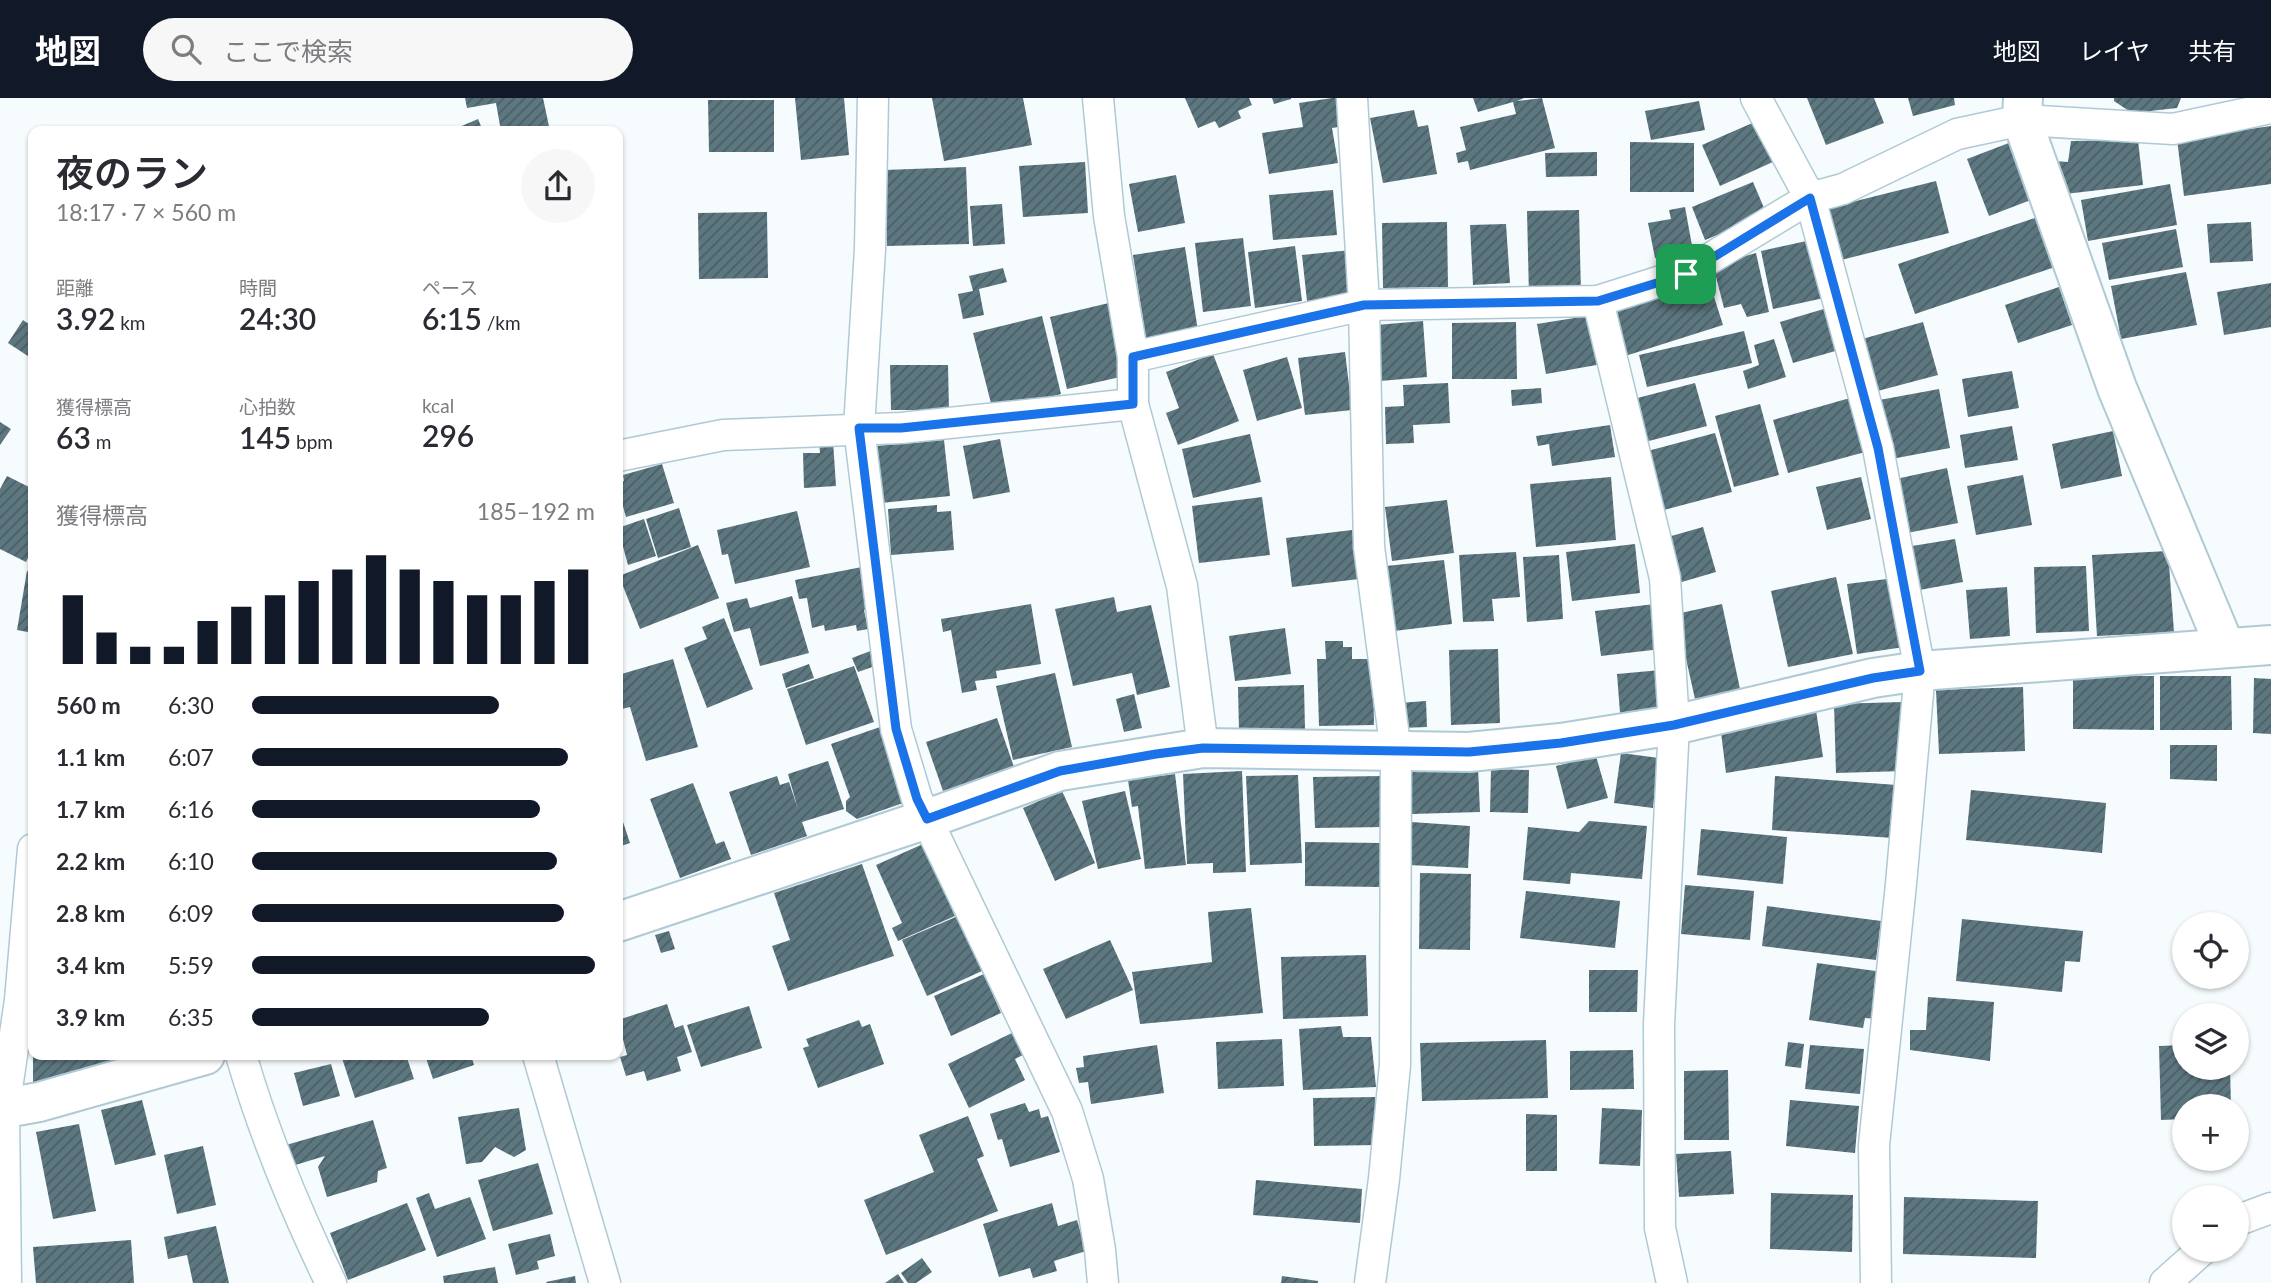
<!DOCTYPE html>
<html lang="ja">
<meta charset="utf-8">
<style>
body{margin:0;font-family:Lato,"Noto Sans JP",sans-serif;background:#f7f7f7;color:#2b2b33;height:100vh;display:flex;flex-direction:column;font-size:26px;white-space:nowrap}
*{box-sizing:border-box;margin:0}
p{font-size:23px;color:#7c7c81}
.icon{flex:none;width:38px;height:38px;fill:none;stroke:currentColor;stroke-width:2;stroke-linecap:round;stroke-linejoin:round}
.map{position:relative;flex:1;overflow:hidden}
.panel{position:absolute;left:28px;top:28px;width:595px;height:934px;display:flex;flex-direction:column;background:#fff;border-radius:14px;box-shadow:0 2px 5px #0004}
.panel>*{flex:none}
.buttons{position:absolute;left:2172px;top:814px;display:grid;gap:14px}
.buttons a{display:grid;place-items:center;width:77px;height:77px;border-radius:50%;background:#fff;box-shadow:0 2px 5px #0004;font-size:35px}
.pin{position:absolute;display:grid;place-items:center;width:60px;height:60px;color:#fff;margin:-30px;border-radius:14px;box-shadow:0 4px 10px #0006}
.round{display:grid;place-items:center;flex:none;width:74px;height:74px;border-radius:37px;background:#f7f7f7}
.head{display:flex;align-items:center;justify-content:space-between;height:119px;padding:0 28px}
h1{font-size:38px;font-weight:600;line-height:52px}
.metrics{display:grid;grid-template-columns:repeat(3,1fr);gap:10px;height:119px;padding:7px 28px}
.metrics div{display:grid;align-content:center}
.metrics b{font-size:30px;font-weight:600}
.metrics small{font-size:19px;font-weight:400}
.metrics p{font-size:19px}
.chart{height:196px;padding:14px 28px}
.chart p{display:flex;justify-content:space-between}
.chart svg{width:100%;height:126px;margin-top:7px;stroke:#111827;stroke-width:6}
ul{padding:0 28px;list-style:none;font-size:23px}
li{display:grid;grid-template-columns:112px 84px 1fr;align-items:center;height:52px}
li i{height:18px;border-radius:9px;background:#111827}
header{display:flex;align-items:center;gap:42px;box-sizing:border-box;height:98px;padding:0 35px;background:#111827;color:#fff}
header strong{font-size:33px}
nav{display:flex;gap:38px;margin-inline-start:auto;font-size:24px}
.search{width:490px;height:63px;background:#f7f7f7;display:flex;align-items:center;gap:18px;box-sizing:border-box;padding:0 24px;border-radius:38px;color:#7c7c81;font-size:26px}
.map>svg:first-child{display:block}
</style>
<header>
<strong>地図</strong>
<div class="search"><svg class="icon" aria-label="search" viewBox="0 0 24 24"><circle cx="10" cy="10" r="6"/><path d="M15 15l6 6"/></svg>ここで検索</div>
<nav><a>地図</a><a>レイヤ</a><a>共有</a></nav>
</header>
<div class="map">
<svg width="2271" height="1185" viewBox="0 0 2271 1185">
<defs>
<pattern id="building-hatch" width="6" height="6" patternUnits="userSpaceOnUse" patternTransform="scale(1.75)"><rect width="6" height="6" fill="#5d7780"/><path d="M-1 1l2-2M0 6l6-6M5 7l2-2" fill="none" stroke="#4a5e65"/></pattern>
</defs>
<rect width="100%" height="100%" fill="#f6fbfd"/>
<g fill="url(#building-hatch)">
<polygon points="465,0 543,0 550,33 501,33 496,5 467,10"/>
<polygon points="795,0 844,0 849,57 801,62"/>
<polygon points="932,0 1023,0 1032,47 944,63"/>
<polygon points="1185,0 1249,0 1252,7 1238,13 1241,20 1219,30 1215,23 1198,30"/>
<polygon points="1272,0 1291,0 1291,1 1274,6"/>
<polygon points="1332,0 1345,0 1350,27 1332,30 1338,65 1269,76 1262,35 1303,29 1299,5"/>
<polygon points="1473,0 1524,0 1517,3 1542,0 1555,50 1470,72 1468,63 1458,65 1456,55 1466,52 1460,29 1516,16 1513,4 1478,14"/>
<polygon points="1807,0 1874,0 1884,25 1826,47"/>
<polygon points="1908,0 1954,0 1955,7 1913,18"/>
<polygon points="2114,0 2181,0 2177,10 2132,15 2114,3"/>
<polygon points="708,2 774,2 774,54 709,54"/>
<polygon points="1699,3 1705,32 1651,42 1645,13"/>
<polygon points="1414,12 1418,29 1428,27 1437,76 1383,85 1370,20"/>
<polygon points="478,21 483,33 450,33"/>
<polygon points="1757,23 1775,63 1720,88 1702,47"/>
<polygon points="2271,28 2271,86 2184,98 2177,41"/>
<polygon points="2138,42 2143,87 2065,96 2054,63 2068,64 2071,43"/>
<polygon points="2014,43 2036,100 1989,118 1967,61"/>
<polygon points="1630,44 1694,45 1694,94 1630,94"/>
<polygon points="1597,54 1597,78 1546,79 1545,55"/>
<polygon points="1085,64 1088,115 1023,119 1019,68"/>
<polygon points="966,69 969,146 887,148 884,72"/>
<polygon points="1176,77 1185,125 1138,134 1129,86"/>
<polygon points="1936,83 1949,135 1837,163 1824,111"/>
<polygon points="1753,84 1767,117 1705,142 1692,109"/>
<polygon points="2170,86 2177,127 2088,143 2081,102"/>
<polygon points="1333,92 1337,137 1273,142 1269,97"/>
<polygon points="1002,106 1005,146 973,148 970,108"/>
<polygon points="1685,109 1693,153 1655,160 1648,125 1671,121 1669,112"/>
<polygon points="1579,112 1581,196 1529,198 1527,113"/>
<polygon points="767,114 768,180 699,181 698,115"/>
<polygon points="2044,117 2061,167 1915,216 1898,166"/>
<polygon points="1447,124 1448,189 1383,190 1382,125"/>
<polygon points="2251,124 2253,163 2210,165 2207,126"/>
<polygon points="1506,126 1510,185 1473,187 1470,127"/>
<polygon points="2176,131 2183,169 2109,182 2102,145"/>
<polygon points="1243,140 1251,208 1203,214 1195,145"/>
<polygon points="1811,142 1824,200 1773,211 1761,153"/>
<polygon points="1295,148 1302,203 1255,210 1248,154"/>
<polygon points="1185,149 1198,233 1146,241 1133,157"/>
<polygon points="1351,152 1356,197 1307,203 1302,157"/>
<polygon points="1756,155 1769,214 1747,219 1741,206 1724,210 1713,167"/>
<polygon points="1003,170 1007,184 979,191 984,217 963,221 958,196 973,193 969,178"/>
<polygon points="2186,174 2197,227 2121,241 2111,188"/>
<polygon points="1708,180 1723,227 1622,259 1608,212"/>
<polygon points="2271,185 2271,229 2224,237 2217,194"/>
<polygon points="2059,189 2072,227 2018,245 2005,207"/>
<polygon points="1113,204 1129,277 1067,291 1050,219"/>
<polygon points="1827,210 1839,252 1793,265 1780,224"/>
<polygon points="1593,217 1602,266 1546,276 1537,226"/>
<polygon points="1042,218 1061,296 993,313 973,235"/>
<polygon points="23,222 33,229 33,256 31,260 8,245"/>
<polygon points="1423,223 1427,279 1380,283 1376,227"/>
<polygon points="1516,224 1517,281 1452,281 1452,225"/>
<polygon points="1923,224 1938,277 1870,295 1855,243"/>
<polygon points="1744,233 1752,265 1647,289 1639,257"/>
<polygon points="1774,241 1786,279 1748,291 1743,273 1759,267 1754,247"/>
<polygon points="1345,254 1352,312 1305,317 1298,260"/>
<polygon points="1213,256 1239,323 1178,347 1166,315 1179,310 1166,274"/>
<polygon points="1287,259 1302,310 1257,323 1243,272"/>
<polygon points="890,267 948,267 949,312 891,312"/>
<polygon points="2012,273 2019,310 1968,319 1962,281"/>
<polygon points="1448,285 1450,325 1413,327 1414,345 1386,346 1385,309 1404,308 1403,287"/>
<polygon points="1695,285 1707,328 1637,346 1626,303"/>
<polygon points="1541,290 1542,305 1512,308 1511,292"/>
<polygon points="1939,291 1950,350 1886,362 1874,303"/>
<polygon points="1850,300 1865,354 1788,375 1773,322"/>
<polygon points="1760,306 1779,377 1734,389 1715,318"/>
<polygon points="0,324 11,331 0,347"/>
<polygon points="1610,327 1615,359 1552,368 1549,346 1538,348 1536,338"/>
<polygon points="2012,328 2018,362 1965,370 1960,337"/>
<polygon points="2113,333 2122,378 2061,391 2052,346"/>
<polygon points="1715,335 1732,394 1660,413 1644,354"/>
<polygon points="1250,336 1261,384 1193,400 1182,351"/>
<polygon points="1000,341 1010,394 973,401 963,348"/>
<polygon points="944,342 950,398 881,405 876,348"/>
<polygon points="819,343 833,343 836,388 804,390 803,355 820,355"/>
<polygon points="662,366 674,405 626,419 618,391 618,385 624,383 623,377"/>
<polygon points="1947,370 1958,425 1902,436 1891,382"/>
<polygon points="2023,377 2032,427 1976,437 1967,388"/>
<polygon points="7,378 33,391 33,450 26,464 0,451 0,391"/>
<polygon points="1611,379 1616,442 1536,449 1530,386"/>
<polygon points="1861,379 1871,421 1827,432 1816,389"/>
<polygon points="618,398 623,413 618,414"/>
<polygon points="1262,399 1270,457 1199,465 1192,408"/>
<polygon points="1447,402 1454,455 1392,463 1385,409"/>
<polygon points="937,407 937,414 951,413 954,452 891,457 888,411"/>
<polygon points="679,410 691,449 658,460 646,421"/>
<polygon points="797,413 810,469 735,486 728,456 722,457 717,432"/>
<polygon points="644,421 656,458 628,467 618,430"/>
<polygon points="1703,429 1716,474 1675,486 1661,441"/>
<polygon points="1352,432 1359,481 1292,489 1286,440"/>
<polygon points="1955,441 1963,484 1914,493 1906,449"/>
<polygon points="1635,446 1640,495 1572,503 1566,454"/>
<polygon points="698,447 719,500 640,531 619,478"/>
<polygon points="2168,453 2174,534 2097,538 2092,457"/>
<polygon points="1516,454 1520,499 1492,501 1494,523 1463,524 1459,457"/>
<polygon points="1559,457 1563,521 1527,524 1523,459"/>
<polygon points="1444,462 1452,526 1394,533 1386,468"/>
<polygon points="2086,468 2089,533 2036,535 2034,469"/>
<polygon points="862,469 870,510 864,512 868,531 857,533 856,527 825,533 824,527 812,530 807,500 799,501 795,482"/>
<polygon points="27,473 33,474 33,535 17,532"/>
<polygon points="1836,479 1853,556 1788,569 1771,493"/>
<polygon points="1895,480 1904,549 1857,556 1847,486"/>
<polygon points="2007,489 2010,538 1970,541 1966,492"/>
<polygon points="792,498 809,555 760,568 750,530 734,534 726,505 747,500 750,510"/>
<polygon points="1114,499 1117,514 1151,507 1170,589 1137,597 1132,575 1073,588 1055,511"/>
<polygon points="1031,506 1041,566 996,573 997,580 975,583 977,592 962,595 951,532 943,534 941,521"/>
<polygon points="1655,506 1661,551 1601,558 1595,513"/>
<polygon points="1722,506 1740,591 1695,601 1676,516"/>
<polygon points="724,520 753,591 707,610 684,550 707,541 702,529"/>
<polygon points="1285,530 1291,576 1235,583 1229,538"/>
<polygon points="1325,543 1343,543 1343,549 1352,549 1352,561 1373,561 1374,627 1319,628 1317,561 1326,561"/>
<polygon points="1498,551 1500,625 1451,627 1449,552"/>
<polygon points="873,552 878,567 858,574 852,560"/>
<polygon points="673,561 698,649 646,663 630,609 618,612 618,577"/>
<polygon points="809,566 814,580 786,590 782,576"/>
<polygon points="854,568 874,624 806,647 787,591"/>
<polygon points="1661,572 1664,612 1620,615 1617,576"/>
<polygon points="1055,575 1072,649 1013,662 996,588"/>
<polygon points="2073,578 2154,578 2154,632 2073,631"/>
<polygon points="2160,578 2231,578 2232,632 2160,632"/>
<polygon points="2254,580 2271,581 2271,636 2253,635"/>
<polygon points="1304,587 1305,632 1239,633 1238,589"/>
<polygon points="2023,589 2025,653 1939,656 1936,592"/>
<polygon points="1134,596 1142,630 1124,634 1116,601"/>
<polygon points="1426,603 1427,629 1401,630 1399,605"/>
<polygon points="1902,604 1904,673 1836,675 1834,606"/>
<polygon points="1816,612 1823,659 1726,675 1721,634"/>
<polygon points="997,620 1014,669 943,693 926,644"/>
<polygon points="880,629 906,704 857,721 846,713 846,703 850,699 831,646"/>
<polygon points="2170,647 2217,647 2217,683 2170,681"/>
<polygon points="1621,655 1659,660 1653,710 1614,705"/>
<polygon points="1596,658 1608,700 1567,711 1556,668"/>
<polygon points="828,663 844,711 802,724 807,738 751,757 729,694 777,678 780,687 789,684 798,711 788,676"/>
<polygon points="1478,669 1480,714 1412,716 1411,671"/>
<polygon points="1491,671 1529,672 1528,715 1490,714"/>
<polygon points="1242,673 1246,774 1213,775 1213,765 1187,766 1183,676"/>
<polygon points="1175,676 1186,767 1145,771 1138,708 1132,709 1128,682"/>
<polygon points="1298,677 1302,765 1250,767 1246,678"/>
<polygon points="1383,678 1385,729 1315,730 1313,679"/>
<polygon points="1775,678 1897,687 1894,740 1772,732"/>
<polygon points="693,685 716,746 724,743 731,761 680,780 650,701"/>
<polygon points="1971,692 2106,705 2102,755 1966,742"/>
<polygon points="1062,693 1095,765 1055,783 1023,710"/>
<polygon points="1125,693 1141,761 1098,771 1082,703"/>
<polygon points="618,709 630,745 618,749"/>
<polygon points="1589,723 1647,728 1642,781 1571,775 1570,786 1523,782 1528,729 1579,734"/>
<polygon points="1411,724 1470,728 1468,770 1409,767"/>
<polygon points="1701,731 1787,739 1783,786 1697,777"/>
<polygon points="1305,744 1381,745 1380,789 1305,788"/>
<polygon points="923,746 955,818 898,843 892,830 902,825 876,767"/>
<polygon points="862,766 894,858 788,893 772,848 790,842 774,795"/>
<polygon points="1420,775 1471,776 1470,852 1419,851"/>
<polygon points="1685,787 1754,793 1750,842 1681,836"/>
<polygon points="1526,793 1620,803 1615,850 1520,840"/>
<polygon points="1767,808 1881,823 1876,862 1762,848"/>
<polygon points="1251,810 1263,915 1140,926 1132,874 1212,864 1208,814"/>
<polygon points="958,818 982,873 927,898 902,842"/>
<polygon points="1962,821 2083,833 2080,864 2065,863 2062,894 1956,883"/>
<polygon points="669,833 675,851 661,855 655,837"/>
<polygon points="1110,842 1133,892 1066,921 1043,871"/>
<polygon points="1366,857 1368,918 1283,921 1281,859"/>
<polygon points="1817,865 1883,874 1877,921 1865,920 1863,930 1809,922"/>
<polygon points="1589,872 1638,872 1637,914 1589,914"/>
<polygon points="984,876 1001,915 951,938 934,898"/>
<polygon points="1928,899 1994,904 1990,963 1910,952 1910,932 1926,932"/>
<polygon points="667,906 675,930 683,927 692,954 677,959 681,973 647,983 644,973 626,978 620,959 627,957 618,922"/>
<polygon points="749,908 762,950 701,969 687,927"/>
<polygon points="859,922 862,929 870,926 884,966 818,990 803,950 809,948 806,941"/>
<polygon points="1341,928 1343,939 1371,939 1376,989 1303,992 1299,931"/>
<polygon points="1014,934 1025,956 1015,961 1025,982 969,1010 948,966"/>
<polygon points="1282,941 1284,988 1218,991 1216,944"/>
<polygon points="1546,942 1548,1000 1422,1003 1420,945"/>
<polygon points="1788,944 1804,946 1801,970 1785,968"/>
<polygon points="1157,947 1164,995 1091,1006 1088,984 1079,985 1076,970 1084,969 1083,958"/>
<polygon points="1810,947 1864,951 1860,996 1805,991"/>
<polygon points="2184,947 2184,970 2230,970 2231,1008 2184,1008 2184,1021 2161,1022 2159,948"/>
<polygon points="1633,952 1634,991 1570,992 1570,953"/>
<polygon points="33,957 114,957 114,971 76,984 33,985"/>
<polygon points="341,957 406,957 414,981 355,1000"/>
<polygon points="425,957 471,957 474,967 433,981"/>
<polygon points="331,966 340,998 303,1008 294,975"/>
<polygon points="1728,972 1729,1042 1684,1042 1684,973"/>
<polygon points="1375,999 1377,1047 1314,1048 1313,1000"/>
<polygon points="142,1002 156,1057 115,1067 101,1012"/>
<polygon points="1790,1002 1859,1008 1855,1055 1786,1048"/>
<polygon points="1025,1005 1029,1014 1039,1011 1041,1020 1048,1018 1060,1054 1010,1069 1002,1041 998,1042 990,1016"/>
<polygon points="519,1010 526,1052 514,1059 495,1049 482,1064 466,1066 458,1019"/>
<polygon points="1602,1010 1642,1012 1640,1068 1599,1066"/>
<polygon points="1526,1016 1557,1017 1557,1073 1526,1073"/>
<polygon points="968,1018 984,1058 977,1061 998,1113 886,1157 864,1102 934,1074 919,1037"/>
<polygon points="373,1022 387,1070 378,1073 377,1084 327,1099 318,1069 325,1058 292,1068 286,1047"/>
<polygon points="79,1026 96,1113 53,1121 36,1034"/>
<polygon points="203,1048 216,1107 177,1116 164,1057"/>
<polygon points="1731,1053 1734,1096 1679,1099 1676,1056"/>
<polygon points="538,1065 553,1116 493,1133 478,1082"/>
<polygon points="1256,1082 1362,1091 1360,1125 1253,1117"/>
<polygon points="429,1095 435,1111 470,1099 486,1141 437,1159 416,1100"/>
<polygon points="1771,1095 1853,1097 1852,1154 1770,1151"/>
<polygon points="1904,1099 2038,1103 2036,1160 1903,1156"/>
<polygon points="407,1105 426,1152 348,1182 330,1135"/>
<polygon points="1052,1105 1058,1128 1077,1122 1086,1153 1054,1163 1057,1173 1033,1180 1030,1170 999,1179 983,1126"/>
<polygon points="216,1128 229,1185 193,1185 187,1157 168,1161 164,1139"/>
<polygon points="550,1136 555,1158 537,1163 539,1171 516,1177 508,1146"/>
<polygon points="131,1142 134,1185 36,1185 33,1149"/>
<polygon points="922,1160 932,1174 916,1185 908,1185 901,1175"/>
<polygon points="495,1169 498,1185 444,1185 443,1178"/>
<polygon points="898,1176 904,1185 885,1185"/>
<polygon points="575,1178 576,1185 547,1185 546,1184"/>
<polygon points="1282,1178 1318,1183 1318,1185 1281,1185"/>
</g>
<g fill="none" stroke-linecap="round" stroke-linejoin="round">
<defs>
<g id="street">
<polyline points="873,0 870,151 859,330 896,631 917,701 1067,1013 1088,1081 1100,1152 1103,1185"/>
<polyline points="1098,0 1109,118 1133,259 1133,306 1182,488 1203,650"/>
<polyline points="1352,0 1364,207 1369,449 1396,654 1395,967 1384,1081 1370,1185"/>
<polyline points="1756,0 1810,100 1878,350 1920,573 1901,786 1874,1047 1876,1185"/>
<polyline points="1598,203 1665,480 1674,627 1659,926 1660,1130 1672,1185"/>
<polyline points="1133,259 1364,207 1598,203 1686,175 1810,100 1843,91 1957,36 2022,22 2173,31 2271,10"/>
<polyline points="618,358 723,337 901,330 1133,306"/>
<path d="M 241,957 C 264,1036 295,1111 331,1185"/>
<polyline points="538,957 605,1185"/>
<polyline points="2236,1123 2271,1110"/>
<polyline points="6,1185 4,1011 20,902 33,751"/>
<polyline points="2165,1185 2202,1152"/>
</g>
<g id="secondary">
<polyline points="2023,0 2022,22 2117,290 2225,549"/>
<polyline points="618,824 927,721 1060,673 1203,650 1469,654 1561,645 1674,627 1873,580 1920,573 2271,547"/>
<polyline points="0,1011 39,1004 205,957"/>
</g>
</defs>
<use href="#street" stroke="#afcad5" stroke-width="33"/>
<use href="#secondary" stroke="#afcad5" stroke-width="42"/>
<use href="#street" stroke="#fff" stroke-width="30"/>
<use href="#secondary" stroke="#fff" stroke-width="38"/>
</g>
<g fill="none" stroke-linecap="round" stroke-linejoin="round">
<defs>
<polygon id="route" points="1810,100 1878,350 1920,573 1873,580 1674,627 1561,645 1469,654 1203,650 1156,656 1060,673 927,721 917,701 896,631 859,330 901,330 1133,306 1133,259 1364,207 1598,203 1686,176"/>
</defs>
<use href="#route" stroke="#fff" stroke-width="14"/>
<use href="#route" stroke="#1a73e8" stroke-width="9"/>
</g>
</svg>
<div class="buttons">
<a><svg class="icon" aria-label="locate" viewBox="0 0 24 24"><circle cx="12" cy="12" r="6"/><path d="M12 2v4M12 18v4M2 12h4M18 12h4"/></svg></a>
<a><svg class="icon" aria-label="layers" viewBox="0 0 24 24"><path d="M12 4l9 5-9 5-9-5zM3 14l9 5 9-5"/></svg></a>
<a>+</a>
<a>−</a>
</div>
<div class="pin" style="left:1686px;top:176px;background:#1e9e55"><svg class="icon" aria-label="arrive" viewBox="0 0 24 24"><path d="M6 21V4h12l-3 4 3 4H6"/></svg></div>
<section class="panel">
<div class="head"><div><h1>夜のラン</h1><p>18:17 · 7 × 560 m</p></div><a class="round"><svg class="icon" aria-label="share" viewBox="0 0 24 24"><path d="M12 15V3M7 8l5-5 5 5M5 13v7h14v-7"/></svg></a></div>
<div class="metrics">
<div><p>距離</p><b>3.92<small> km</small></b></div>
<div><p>時間</p><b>24:30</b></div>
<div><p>ペース</p><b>6:15<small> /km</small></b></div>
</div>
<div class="metrics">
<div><p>獲得標高</p><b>63<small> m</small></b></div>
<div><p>心拍数</p><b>145<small> bpm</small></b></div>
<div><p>kcal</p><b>296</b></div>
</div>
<div class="chart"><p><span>獲得標高</span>185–192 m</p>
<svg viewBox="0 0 160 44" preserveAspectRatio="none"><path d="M5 44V20M15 44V33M25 44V38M35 44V38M45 44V29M55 44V24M65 44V20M75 44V15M85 44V11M95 44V6M105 44V11M115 44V15M125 44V20M135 44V20M145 44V15M155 44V11"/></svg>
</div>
<ul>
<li><b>560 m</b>6:30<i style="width:72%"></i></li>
<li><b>1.1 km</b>6:07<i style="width:92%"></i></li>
<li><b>1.7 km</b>6:16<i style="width:84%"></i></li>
<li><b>2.2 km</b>6:10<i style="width:89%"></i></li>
<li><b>2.8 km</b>6:09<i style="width:91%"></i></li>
<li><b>3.4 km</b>5:59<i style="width:100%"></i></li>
<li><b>3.9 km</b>6:35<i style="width:69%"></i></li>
</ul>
</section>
</div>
